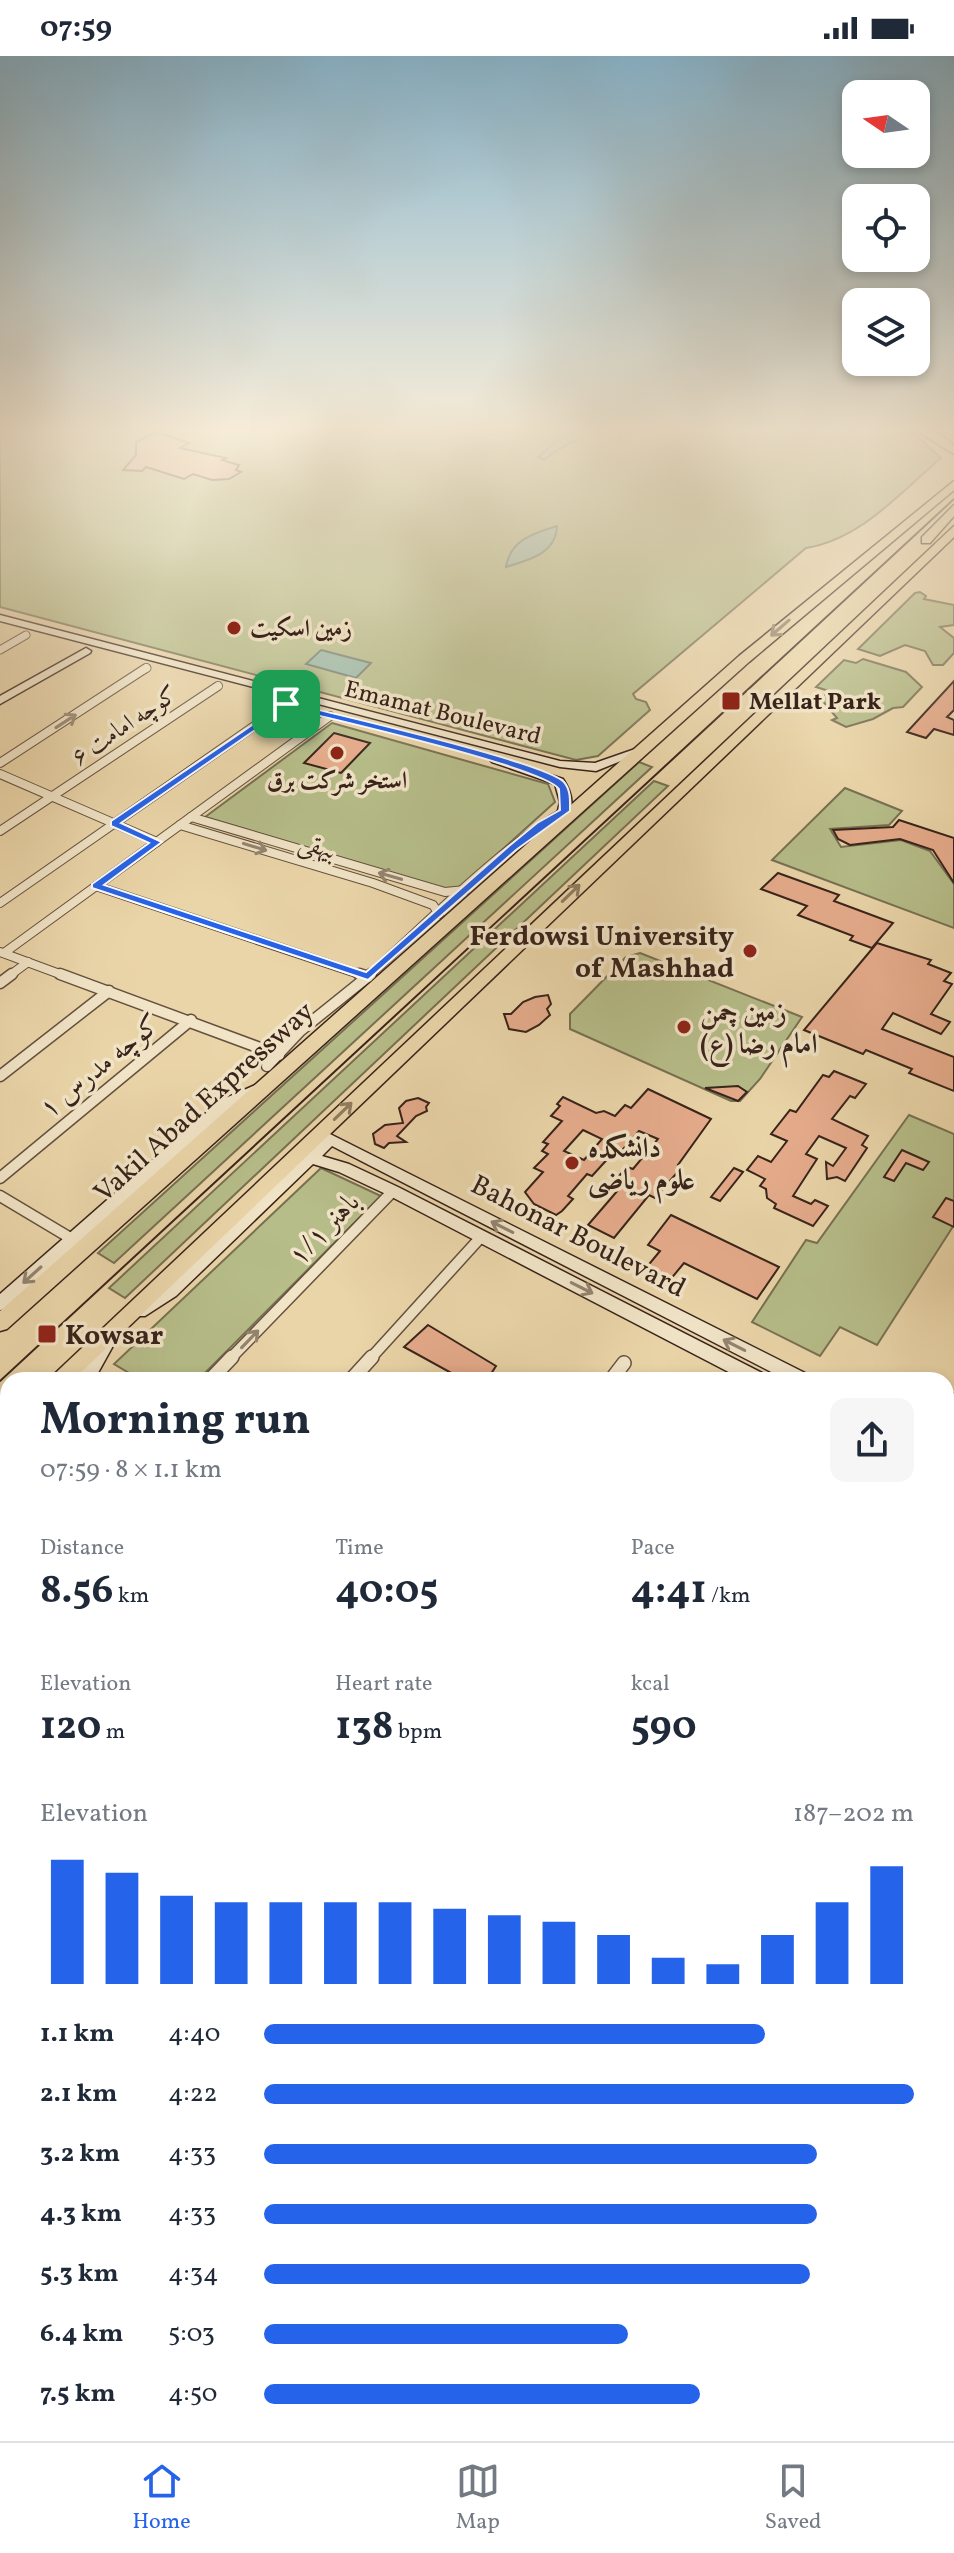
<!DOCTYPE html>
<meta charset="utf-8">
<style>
body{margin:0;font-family:Vollkorn,Amiri,serif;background:#f6f6f7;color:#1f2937;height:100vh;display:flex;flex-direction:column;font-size:30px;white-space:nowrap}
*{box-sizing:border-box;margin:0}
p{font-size:26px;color:#747a83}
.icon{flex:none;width:44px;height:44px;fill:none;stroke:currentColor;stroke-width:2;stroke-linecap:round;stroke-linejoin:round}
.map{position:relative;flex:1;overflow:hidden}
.drawer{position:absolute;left:0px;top:1316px;width:954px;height:1070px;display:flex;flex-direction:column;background:#fff;border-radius:24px 24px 0 0;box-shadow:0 4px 12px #0003}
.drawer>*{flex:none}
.needle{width:52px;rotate:283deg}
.tools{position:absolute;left:842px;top:24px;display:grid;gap:16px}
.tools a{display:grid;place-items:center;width:88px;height:88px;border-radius:16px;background:#fff;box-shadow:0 4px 12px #0003;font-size:40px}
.pin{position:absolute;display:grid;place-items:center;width:68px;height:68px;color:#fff;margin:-34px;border-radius:16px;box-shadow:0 4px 12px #0006}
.round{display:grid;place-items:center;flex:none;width:84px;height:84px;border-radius:16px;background:#f6f6f7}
.overview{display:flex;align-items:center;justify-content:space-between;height:136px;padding:0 40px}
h1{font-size:44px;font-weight:700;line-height:60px}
.stats{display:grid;grid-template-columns:repeat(3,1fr);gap:12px;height:136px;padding:8px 40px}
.stats div{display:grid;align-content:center}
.stats b{font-size:40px;font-weight:700}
.stats small{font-size:22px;font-weight:400}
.stats p{font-size:22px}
.chart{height:224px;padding:16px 40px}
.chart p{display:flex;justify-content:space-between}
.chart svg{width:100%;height:144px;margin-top:8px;stroke:#2563eb;stroke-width:6}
ul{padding:0 40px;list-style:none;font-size:26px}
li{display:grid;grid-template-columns:128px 96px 1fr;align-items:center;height:60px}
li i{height:20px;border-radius:10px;background:#2563eb}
.status{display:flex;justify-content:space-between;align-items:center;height:56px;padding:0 40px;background:#fff;direction:ltr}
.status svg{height:22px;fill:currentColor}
.tab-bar{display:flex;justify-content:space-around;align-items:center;height:112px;border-top:2px solid #e0e1e3;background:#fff;font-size:22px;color:#747a83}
.tab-bar a{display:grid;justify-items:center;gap:4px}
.tab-bar .current{color:#2563eb}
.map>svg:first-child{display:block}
</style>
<div class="status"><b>07:59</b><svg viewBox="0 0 49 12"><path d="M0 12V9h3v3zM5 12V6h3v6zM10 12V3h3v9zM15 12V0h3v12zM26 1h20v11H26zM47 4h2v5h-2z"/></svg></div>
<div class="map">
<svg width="954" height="2385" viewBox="0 0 954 2385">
<rect width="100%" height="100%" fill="#ead5a9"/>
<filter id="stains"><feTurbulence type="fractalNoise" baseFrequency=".0025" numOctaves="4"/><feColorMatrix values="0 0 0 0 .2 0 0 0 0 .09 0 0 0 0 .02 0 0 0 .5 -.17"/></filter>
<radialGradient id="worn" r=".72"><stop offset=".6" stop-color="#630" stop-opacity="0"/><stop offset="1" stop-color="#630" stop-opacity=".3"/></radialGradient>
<g fill="#b6bd89" stroke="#777052" stroke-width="2">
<path d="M 0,370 L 876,370 L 912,376 L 941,402 C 900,437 861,483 806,492 L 633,638 L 636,643 L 646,646 L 650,654 L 598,700 L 576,704 L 0,551 Z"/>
<polygon points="920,536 926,540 924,543 954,549 954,569 940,571 954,582 954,597 943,609 933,609 925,595 905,589 880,600 858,593 915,537"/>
<polygon points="863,603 906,616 922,631 903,651 893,652 873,663 846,671 832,664 837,662 821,643 829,635 816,631 844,604 856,607"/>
<polygon points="332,667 548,728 555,746 455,836 205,761"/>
<polygon points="639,706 652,711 114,1207 98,1197"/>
<polygon points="654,725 668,730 125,1242 109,1232"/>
<polygon points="845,732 902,755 889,769 830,773 841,791 901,784 930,795 954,828 954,872 772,804"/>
<polygon points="640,897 802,961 760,1023 740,1045 731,1045 570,973 570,958 626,901"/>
<polygon points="909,1059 954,1078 954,1169 877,1289 840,1271 820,1300 752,1266 806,1184 817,1187"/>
<polygon points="321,1112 381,1140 198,1324 141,1324 114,1308"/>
<polygon points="946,1442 954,1448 954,1520 946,1535"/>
</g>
<g fill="#98b9a9" stroke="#727d70" stroke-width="2">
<path d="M 592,370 L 645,370 L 658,376 L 642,373 L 621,384 L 619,382 L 624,372 C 607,367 558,391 544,404 L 538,401 L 562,380 Z"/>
<path d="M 557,470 C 556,498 528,504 506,511 C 510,484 534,477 557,470 Z"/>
<polygon points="321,594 371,607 356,622 306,608"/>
</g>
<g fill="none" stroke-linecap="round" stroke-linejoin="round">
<polyline stroke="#727d70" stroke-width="5" points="946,1479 954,1471"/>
<polyline stroke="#727d70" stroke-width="6" points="63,2385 69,2378"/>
<polyline stroke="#98b9a9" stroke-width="7" points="530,370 562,380"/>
</g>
<g fill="#e6ac8c" stroke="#38231a" stroke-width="2" fill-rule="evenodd">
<polygon points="157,376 189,387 180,392 226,402 222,404 239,409 236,414 241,416 229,423 212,424 193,418 184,423 146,411 142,415 123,414 136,399 136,386"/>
<polygon points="954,625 954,654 947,661 954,664 954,679 934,673 926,682 907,676"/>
<polygon points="334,677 370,687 341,717 304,707"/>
<polygon points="899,764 954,782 954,827 933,794 900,783 850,789 838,783 833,774 893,771"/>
<polygon points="778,817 839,839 834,845 893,867 872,892 850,884 853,880 798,859 807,850 761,833"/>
<polygon points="877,887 931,904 928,908 951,917 944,925 952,928 931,958 950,966 941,978 893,957 882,973 954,1001 954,1035 909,1017 912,1013 866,994 863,998 804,974"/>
<polygon points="548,939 551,948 547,953 550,959 539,969 526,976 509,973 504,958 511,958 523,946 535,941"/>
<polygon points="834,1015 866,1028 855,1042 850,1040 832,1063 868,1080 862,1089 867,1092 845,1125 837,1121 827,1123 826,1106 833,1110 846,1092 819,1080 806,1098 817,1103 793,1140 811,1148 815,1144 828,1150 813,1170 774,1152 776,1148 767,1142 766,1133 760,1130 765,1123 747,1114 758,1100 771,1106 787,1085 771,1078 790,1054 796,1056 823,1019 829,1021"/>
<polygon points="738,1030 747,1036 738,1045 705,1032"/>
<path d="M 648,1033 L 711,1063 L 678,1109 L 682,1111 L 655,1142 L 649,1139 L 614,1182 L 588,1169 L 619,1133 L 611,1129 L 627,1111 L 633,1113 L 658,1083 L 639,1075 L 617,1100 L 612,1098 L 592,1120 L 587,1118 L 568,1140 L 573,1143 L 562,1155 L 556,1159 L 534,1148 L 525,1136 L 543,1116 L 534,1112 L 548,1098 L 542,1095 L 548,1088 L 543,1086 L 562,1065 L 551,1060 L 560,1050 L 557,1048 L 563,1041 L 596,1057 L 604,1055 L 615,1060 L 625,1049 L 631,1052 ZM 583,1074 L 602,1083 L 584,1104 L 564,1095 Z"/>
<polygon points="418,1042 429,1047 426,1051 427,1055 416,1060 397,1080 406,1086 389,1087 384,1092 375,1088 373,1078 385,1069 403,1067 399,1052 406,1045"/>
<polygon points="902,1094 929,1106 923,1114 906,1107 894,1125 884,1121"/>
<polygon points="734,1112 743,1116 720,1145 711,1141"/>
<polygon points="946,1142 954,1145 954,1171 933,1161"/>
<polygon points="671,1159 779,1211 757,1243 684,1207 665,1230 641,1218 660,1195 648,1189"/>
<polygon points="428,1269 496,1310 487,1324 464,1324 404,1291"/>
</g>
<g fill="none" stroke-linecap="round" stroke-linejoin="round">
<defs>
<g id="street-far4">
<polyline points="0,594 26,579"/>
<polyline points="143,614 147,612"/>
</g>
<g id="street-far3">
<polyline points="0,707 146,612"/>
<polyline points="0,718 157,786"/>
<polyline points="191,761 445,836 465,834"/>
<polyline points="180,769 373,827 433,849 439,858"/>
<polyline points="0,775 218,630"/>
<polyline points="96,830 365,920"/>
<polyline points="0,847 286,648"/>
<polyline points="0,896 65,920"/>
<polyline points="4,897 330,660"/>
<polyline points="9,920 28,906"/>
<path d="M 368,920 C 428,867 497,794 565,755"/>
</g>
<g id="street-far2">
<polyline points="60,918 279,999"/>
<polyline points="359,918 368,921"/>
<polyline points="0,927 12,918"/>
<polyline points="267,1010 300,975 371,918"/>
<polyline points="0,1020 109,935"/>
<polyline points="0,1122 191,964"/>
<polyline points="0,1140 72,1183"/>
<polyline points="230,1303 393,1135"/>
<polyline points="370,1303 481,1181"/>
</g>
<g id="street-far1">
<polyline points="210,1324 232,1301"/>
<polyline points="351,1324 372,1301"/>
<polyline points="611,1324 624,1307"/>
<polyline points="946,1350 954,1344"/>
<polyline points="946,1559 954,1544"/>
</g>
<g id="street">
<polyline points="0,1915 8,1921"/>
<polyline points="946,1947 954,1929"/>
<polyline points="946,2036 954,2041"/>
<polyline points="0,2073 8,2063"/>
<polyline points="946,2364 954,2370"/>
<polyline points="241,2378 243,2385"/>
<polyline points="103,2385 109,2378"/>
</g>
<g id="secondary">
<polygon points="0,559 560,705 595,707 638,692 648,694 596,715 560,711 0,565"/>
<polygon points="86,592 91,595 90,597 0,648 0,640"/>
<path d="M 496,701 L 563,723 C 574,739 574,753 565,770 L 561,771 L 555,767 L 560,746 L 555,728 L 492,706 L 490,704 Z"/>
<polygon points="260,1027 265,1028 267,1032 265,1036 231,1052 6,1253 0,1254 0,1238 221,1044"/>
<polygon points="330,1078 809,1319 812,1324 787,1324 332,1090 322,1100 349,1108 398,1131 766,1319 769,1324 744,1324 388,1139 339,1116 313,1108 176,1240 145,1260 133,1260 131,1255 133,1250 164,1232 325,1079"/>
<polygon points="106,1281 112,1283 114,1288 94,1324 76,1324 100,1283"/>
<polygon points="946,1390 954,1394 954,1412 946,1408"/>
<polygon points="8,1413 8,1429 0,1430 0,1414"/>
<polygon points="946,1420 954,1424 954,1442 946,1438"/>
<polygon points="436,2378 462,2378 465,2385 439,2385"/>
<polygon points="470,2378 496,2378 498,2385 472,2385"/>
</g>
<g id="highway">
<path d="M 909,370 C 928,370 940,378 954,389 L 954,398 Z"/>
<polygon points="954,425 954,434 749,606 7,1273 0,1275 0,1255 739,600"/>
<polygon points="954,449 954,460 930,487 922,487 922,481"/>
<polygon points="954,470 954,481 73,1324 48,1324"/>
<polygon points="8,1363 8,1386 0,1389 0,1366"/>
</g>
</defs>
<use href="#street-far4" stroke="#64503e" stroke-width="9"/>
<use href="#street-far3" stroke="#64503e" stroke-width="10"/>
<use href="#street-far2" stroke="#64503e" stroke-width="13"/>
<use href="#street-far1" stroke="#64503e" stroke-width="16"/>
<use href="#street" stroke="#64503e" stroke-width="19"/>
<use href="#secondary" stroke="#38231a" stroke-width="3"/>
<use href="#highway" stroke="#38231a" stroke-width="3"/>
<use href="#street-far4" stroke="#f1e4c7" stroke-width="7"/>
<use href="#street-far3" stroke="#f1e4c7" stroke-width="8"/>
<use href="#street-far2" stroke="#f1e4c7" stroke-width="10"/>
<use href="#street-far1" stroke="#f1e4c7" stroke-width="13"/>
<use href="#street" stroke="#f1e4c7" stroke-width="16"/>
<use href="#secondary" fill="#f1e4c7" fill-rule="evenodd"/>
<use href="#highway" fill="#ead5a9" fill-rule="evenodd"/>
<polyline stroke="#38231a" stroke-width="2" points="0,1325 954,443"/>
</g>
<defs><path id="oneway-shaft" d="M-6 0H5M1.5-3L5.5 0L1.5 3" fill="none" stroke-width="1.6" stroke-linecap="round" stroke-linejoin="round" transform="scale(2)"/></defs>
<g stroke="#917c62">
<use href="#oneway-shaft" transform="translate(780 572) rotate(139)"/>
<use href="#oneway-shaft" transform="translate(571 837) rotate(-44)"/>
<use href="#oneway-shaft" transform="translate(343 1055) rotate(-44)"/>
</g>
<g stroke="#948470">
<use href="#oneway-shaft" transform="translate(66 665) rotate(-33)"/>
<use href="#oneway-shaft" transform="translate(255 791) rotate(17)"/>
<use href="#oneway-shaft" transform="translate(390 820) rotate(-164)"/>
<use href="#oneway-shaft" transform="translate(502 1171) rotate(-153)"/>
<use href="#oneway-shaft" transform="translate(32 1219) rotate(138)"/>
<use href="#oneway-shaft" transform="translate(582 1232) rotate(27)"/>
<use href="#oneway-shaft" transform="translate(250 1283) rotate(-46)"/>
<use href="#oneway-shaft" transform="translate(734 1289) rotate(-153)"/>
</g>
<linearGradient id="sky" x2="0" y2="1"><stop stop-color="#88b6cf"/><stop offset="0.53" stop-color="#f6ecd8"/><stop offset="1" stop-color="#f6ecd8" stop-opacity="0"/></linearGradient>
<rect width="954" height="704" fill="url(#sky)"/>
<path fill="#2563eb" stroke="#fff" stroke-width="2" fill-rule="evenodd" d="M 286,646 C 329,657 543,705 564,726 C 571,734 570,745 570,755 L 516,794 L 368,924 L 92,832 L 92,828 L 149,787 L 111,770 L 111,765 ZM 287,652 C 328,662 543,711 559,733 L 560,754 L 537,767 L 509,790 L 366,916 L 104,829 L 162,786 L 121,767 Z"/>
<g fill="#8f2418" stroke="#f1e4c7" stroke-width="3">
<circle cx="234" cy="572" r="8"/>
<rect x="721" y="635" width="20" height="20" rx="4"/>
<circle cx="337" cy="697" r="8"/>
<circle cx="750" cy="895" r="8"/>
<circle cx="684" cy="971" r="8"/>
<circle cx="572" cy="1107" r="8"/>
<rect x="37" y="1268" width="20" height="20" rx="4"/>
</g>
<g text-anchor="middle" stroke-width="7" stroke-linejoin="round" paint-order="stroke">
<g font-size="24" font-weight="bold" fill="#38231a" stroke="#f1e4c7" text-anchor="start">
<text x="250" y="580">زمین اسکیت</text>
<text x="749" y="653">Mellat Park</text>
<text x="337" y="732" text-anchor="middle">استخر شرکت برق</text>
</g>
<g font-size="24" fill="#38231a" stroke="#f1e4c7">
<text transform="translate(443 656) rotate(14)" y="8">Emamat Boulevard</text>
<text transform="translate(124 669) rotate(-34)" y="8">کوچه امامت ۶</text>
<text transform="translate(318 790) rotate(17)" y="8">بیهقی</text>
</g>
<g font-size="28" font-weight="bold" fill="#38231a" stroke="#f1e4c7" text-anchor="start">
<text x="734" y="889" text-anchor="end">Ferdowsi University<tspan x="734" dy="32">of Mashhad</tspan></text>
<text x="700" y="965">زمین چمن<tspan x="700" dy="32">امام رضا (ع)</tspan></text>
<text x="588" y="1101">دانشکده<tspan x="588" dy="32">علوم ریاضی</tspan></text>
<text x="65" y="1288">Kowsar</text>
</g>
<g font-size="28" fill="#38231a" stroke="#f1e4c7">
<text transform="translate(99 1009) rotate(-39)" y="10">کوچه مدرس ۱</text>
<text transform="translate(203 1045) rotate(-42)" y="10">Vakil Abad Expressway</text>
<text transform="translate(323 1172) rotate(-46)" y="10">باهنر ۱/۱</text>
<text transform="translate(579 1179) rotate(27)" y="10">Bahonar Boulevard</text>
</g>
</g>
<rect width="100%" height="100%" filter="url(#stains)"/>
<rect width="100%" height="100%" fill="url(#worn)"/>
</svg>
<div class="tools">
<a><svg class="needle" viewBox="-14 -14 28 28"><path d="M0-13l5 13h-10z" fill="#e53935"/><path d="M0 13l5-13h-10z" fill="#747a83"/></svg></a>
<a><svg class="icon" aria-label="locate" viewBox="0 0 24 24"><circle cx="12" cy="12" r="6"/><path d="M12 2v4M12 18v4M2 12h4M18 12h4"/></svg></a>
<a><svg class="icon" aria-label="layers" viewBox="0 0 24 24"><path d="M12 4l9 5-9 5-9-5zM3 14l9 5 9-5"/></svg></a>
</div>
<div class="pin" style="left:286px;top:648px;background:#1e9e55"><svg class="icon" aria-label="arrive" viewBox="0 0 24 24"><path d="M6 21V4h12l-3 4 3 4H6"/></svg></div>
<section class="drawer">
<div class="overview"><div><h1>Morning run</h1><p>07:59 · 8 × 1.1 km</p></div><a class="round"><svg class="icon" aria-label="share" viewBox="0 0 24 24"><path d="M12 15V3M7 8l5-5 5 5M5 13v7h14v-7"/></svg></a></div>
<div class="stats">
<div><p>Distance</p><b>8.56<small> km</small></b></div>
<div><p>Time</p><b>40:05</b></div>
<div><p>Pace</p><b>4:41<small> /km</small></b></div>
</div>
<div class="stats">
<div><p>Elevation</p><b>120<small> m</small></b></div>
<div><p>Heart rate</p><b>138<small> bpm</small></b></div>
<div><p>kcal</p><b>590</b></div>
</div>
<div class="chart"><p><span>Elevation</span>187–202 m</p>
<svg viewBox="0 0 160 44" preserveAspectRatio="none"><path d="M5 44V6M15 44V10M25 44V17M35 44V19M45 44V19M55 44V19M65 44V19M75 44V21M85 44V23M95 44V25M105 44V29M115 44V36M125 44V38M135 44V29M145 44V19M155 44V8"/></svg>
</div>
<ul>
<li><b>1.1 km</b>4:40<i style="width:77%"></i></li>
<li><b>2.1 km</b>4:22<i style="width:100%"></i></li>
<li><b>3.2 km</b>4:33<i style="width:85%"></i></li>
<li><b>4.3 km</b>4:33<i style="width:85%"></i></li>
<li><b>5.3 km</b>4:34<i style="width:84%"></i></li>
<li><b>6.4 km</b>5:03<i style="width:56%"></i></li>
<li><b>7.5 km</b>4:50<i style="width:67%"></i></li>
</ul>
</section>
</div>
<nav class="tab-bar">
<a class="current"><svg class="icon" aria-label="home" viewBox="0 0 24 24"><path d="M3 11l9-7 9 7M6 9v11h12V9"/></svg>Home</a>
<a><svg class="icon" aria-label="map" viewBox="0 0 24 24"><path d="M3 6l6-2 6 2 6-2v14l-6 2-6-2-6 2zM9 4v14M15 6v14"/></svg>Map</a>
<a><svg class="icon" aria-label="saved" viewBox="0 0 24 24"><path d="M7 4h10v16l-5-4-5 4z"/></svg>Saved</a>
</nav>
